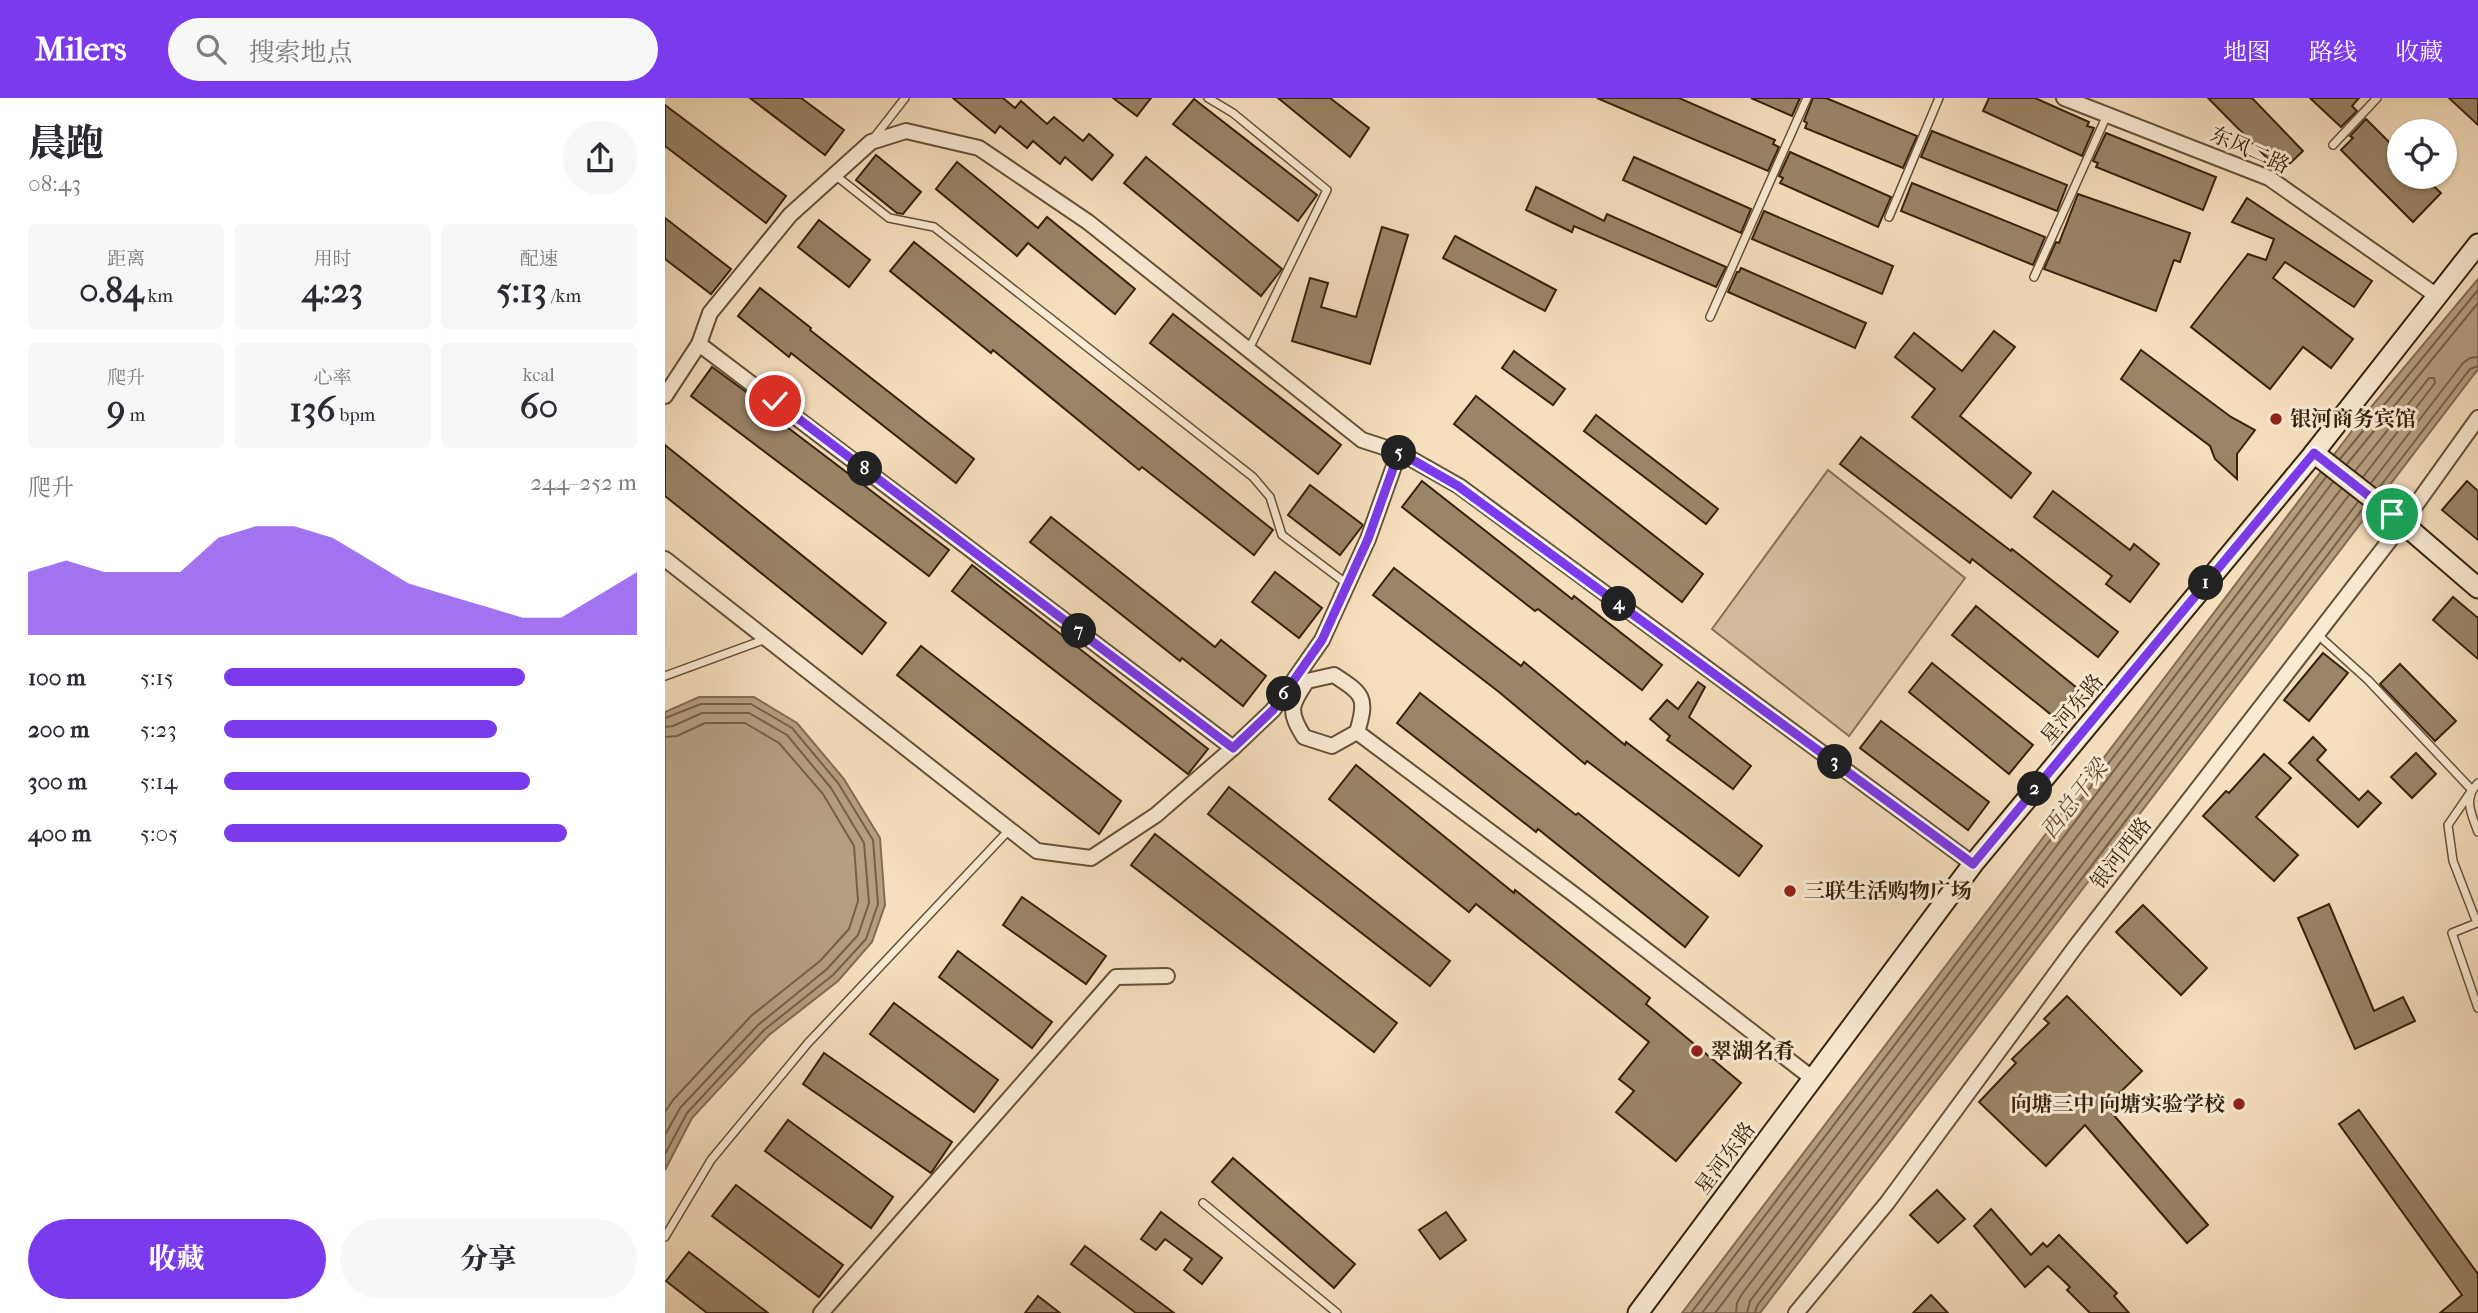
<!DOCTYPE html>
<html lang="zh">
<meta charset="utf-8">
<style>
body{margin:0;font-family:"IM FELL French Canon","Noto Serif SC",serif;background:#f7f7f7;color:#2b2b33;height:100vh;display:flex;flex-direction:column;font-size:26px;white-space:nowrap}
*{box-sizing:border-box;margin:0}
p{font-size:23px;color:#7c7c81}
.icon{flex:none;width:38px;height:38px;fill:none;stroke:currentColor;stroke-width:2;stroke-linecap:round;stroke-linejoin:round}
.map{position:relative;flex:1;overflow:hidden}
.panel{display:flex;flex-direction:column;background:#fff;width:665px}
.panel>*{flex:none}
.controls{position:absolute;left:1722px;top:21px;display:grid;gap:14px}
.controls a{display:grid;place-items:center;width:70px;height:70px;border-radius:50%;background:#fff;box-shadow:0 2px 5px #0004;font-size:35px}
.pin{position:absolute;display:grid;place-items:center;width:60px;height:60px;color:#fff;margin:-30px;border:4px solid #fff;border-radius:50%;box-shadow:0 2px 7px #0007}
.km{position:absolute;width:35px;height:35px;margin:-18px;border-radius:50%;background:#222;color:#fff;font-size:19px;line-height:35px;text-align:center}
.round{display:grid;place-items:center;flex:none;width:74px;height:74px;border-radius:37px;background:#f7f7f7}
.head{display:flex;align-items:center;justify-content:space-between;height:119px;padding:0 28px}
h1{font-size:38px;font-weight:800;line-height:52px}
.metrics{display:grid;grid-template-columns:repeat(3,1fr);gap:10px;height:119px;padding:7px 28px}
.metrics div{display:grid;align-content:center;border-radius:7px;background:#f7f7f7;text-align:center}
.metrics b{font-size:35px;font-weight:800}
.metrics small{font-size:19px;font-weight:400}
.metrics p{font-size:19px}
.chart{height:196px;padding:14px 28px}
.chart p{display:flex;justify-content:space-between}
.chart svg{width:100%;height:126px;margin-top:7px;fill:#7c3aed;opacity:.7}
.button{display:flex;gap:14px;margin-top:auto;padding:14px 28px}
.button a{flex:1;height:80px;border-radius:42px;background:#7c3aed;color:#fff;font-size:28px;font-weight:800;line-height:80px;text-align:center}
.button a+a{background:#f7f7f7;color:#2b2b33}
ul{padding:0 28px;list-style:none;font-size:23px}
li{display:grid;grid-template-columns:112px 84px 1fr;align-items:center;height:52px}
li i{height:18px;border-radius:9px;background:#7c3aed}
header{display:flex;align-items:center;gap:42px;box-sizing:border-box;height:98px;padding:0 35px;background:#7c3aed;color:#fff}
header strong{font-size:33px}
nav{display:flex;gap:38px;margin-inline-start:auto;font-size:24px}
.search{width:490px;height:63px;background:#f7f7f7;display:flex;align-items:center;gap:18px;box-sizing:border-box;padding:0 24px;border-radius:38px;color:#7c7c81;font-size:26px}
main{display:flex;flex:1;min-height:0}
.map>svg:first-child{display:block}
</style>
<header>
<strong>Milers</strong>
<div class="search"><svg class="icon" aria-label="search" viewBox="0 0 24 24"><circle cx="10" cy="10" r="6"/><path d="M15 15l6 6"/></svg>搜索地点</div>
<nav><a>地图</a><a>路线</a><a>收藏</a></nav>
</header>
<main>
<section class="panel">
<div class="head"><div><h1>晨跑</h1><p>08:43</p></div><a class="round"><svg class="icon" aria-label="share" viewBox="0 0 24 24"><path d="M12 15V3M7 8l5-5 5 5M5 13v7h14v-7"/></svg></a></div>
<div class="metrics">
<div><p>距离</p><b>0.84<small> km</small></b></div>
<div><p>用时</p><b>4:23</b></div>
<div><p>配速</p><b>5:13<small> /km</small></b></div>
</div>
<div class="metrics">
<div><p>爬升</p><b>9<small> m</small></b></div>
<div><p>心率</p><b>136<small> bpm</small></b></div>
<div><p>kcal</p><b>60</b></div>
</div>
<div class="chart"><p><span>爬升</span>244–252 m</p>
<svg viewBox="0 0 160 44" preserveAspectRatio="none"><path d="M0 44V22L10 18L20 22L30 22L40 22L50 10L60 6L70 6L80 10L90 18L100 26L110 30L120 34L130 38L140 38L150 30L160 22V44z"/></svg>
</div>
<ul>
<li><b>100 m</b>5:15<i style="width:73%"></i></li>
<li><b>200 m</b>5:23<i style="width:66%"></i></li>
<li><b>300 m</b>5:14<i style="width:74%"></i></li>
<li><b>400 m</b>5:05<i style="width:83%"></i></li>
</ul>
<div class="button"><a>收藏</a><a>分享</a></div>
</section>
<div class="map">
<svg width="1813" height="1215" viewBox="0 0 1813 1215">
<rect width="100%" height="100%" fill="#f6dfbd"/>
<filter id="stains"><feTurbulence type="fractalNoise" baseFrequency=".00286" numOctaves="4"/><feColorMatrix values="0 0 0 0 .2 0 0 0 0 .09 0 0 0 0 .02 0 0 0 .5 -.17"/></filter>
<radialGradient id="worn" r=".72"><stop offset=".6" stop-color="#630" stop-opacity="0"/><stop offset="1" stop-color="#630" stop-opacity=".3"/></radialGradient>
<polygon fill="#d5bf9f" stroke="#867156" stroke-width="2" points="1163,372 1300,480 1184,638 1047,531"/>
<g fill="#b59f81" stroke="#826d52" stroke-width="2">
<polygon points="1813,181 1813,271 1095,1215 1017,1215 1696,321"/>
<polygon points="34,599 89,599 132,625 179,681 215,740 220,807 207,844 173,883 104,937 27,1020 0,1072 0,614"/>
</g>
<g fill="none" stroke-linecap="round" stroke-linejoin="round">
<g stroke="#766146" stroke-width="2">
<polyline points="1675,361 1813,192"/>
<polyline points="1682,366 1813,205"/>
<polyline points="1690,373 1764,280 1769,280 1770,285 1698,379"/>
<polyline points="1706,385 1798,265 1805,260 1813,259"/>
<polyline points="1713,391 1805,271 1813,268"/>
<polyline points="0,620 36,606 86,606 127,630 173,685 208,742 213,806 201,841 168,877 99,932 22,1015 0,1056"/>
<polyline points="0,629 8,628 37,615 84,615 122,637 166,690 199,745 204,805 193,837 162,871 93,927 15,1010 0,1037"/>
<polyline points="0,639 12,638 40,625 80,625 114,645 158,696 189,748 193,803 184,831 155,863 86,918 8,1002 0,1014"/>
<polyline points="1026,1215 1661,379"/>
<polyline points="1037,1215 1668,384"/>
<polyline points="1050,1215 1676,391"/>
<polyline points="1071,1215 1072,1205 1077,1196 1684,397"/>
<polyline points="1082,1215 1085,1203 1693,404"/>
<polyline points="1090,1215 1092,1208 1699,409"/>
</g>
</g>
<g fill="#9a8568" stroke="#36230c" stroke-width="2">
<polygon points="85,0 136,0 179,32 160,57"/>
<polygon points="288,0 338,0 350,10 356,3 382,26 389,19 418,43 424,36 448,57 427,82 400,59 395,66 368,43 362,50 335,28 330,35"/>
<polygon points="448,0 486,0 472,18"/>
<polygon points="613,0 665,0 704,30 685,59"/>
<polygon points="932,0 1014,0 1110,42 1108,46 1114,49 1103,73"/>
<polygon points="1086,0 1135,0 1127,18"/>
<polygon points="1148,0 1161,0 1252,38 1238,70 1140,30 1142,25 1139,23"/>
<polygon points="1324,0 1370,0 1424,24 1422,28 1429,30 1417,58 1318,13"/>
<polygon points="1543,0 1587,0 1638,53 1616,74"/>
<polygon points="1645,0 1694,0 1687,8 1692,13 1676,29"/>
<polygon points="1784,0 1813,0 1813,27"/>
<polygon points="529,1 652,97 633,123 508,26"/>
<polygon points="0,7 121,98 101,125 0,48"/>
<polygon points="1701,21 1734,54 1734,79 1759,79 1776,95 1748,124 1676,52 1688,40 1685,38"/>
<polygon points="1267,33 1402,87 1392,113 1256,59"/>
<polygon points="1441,35 1551,79 1538,112 1431,69 1433,65 1428,63"/>
<polygon points="1125,54 1226,99 1213,129 1115,85 1118,80 1114,78"/>
<polygon points="211,57 256,94 238,116 232,115 191,82"/>
<polygon points="481,59 617,171 596,198 459,85"/>
<polygon points="969,59 1086,111 1076,135 958,82"/>
<polygon points="292,64 373,130 382,119 470,191 450,216 363,145 352,158 271,91"/>
<polygon points="1247,85 1380,139 1368,167 1236,113"/>
<polygon points="871,89 939,123 942,116 1061,169 1051,189 909,128 907,134 861,112"/>
<polygon points="1413,96 1525,135 1515,164 1509,162 1491,213 1379,171 1391,144 1394,145"/>
<polygon points="1582,100 1707,183 1689,209 1620,164 1608,180 1688,241 1666,270 1638,249 1605,291 1526,229 1583,156 1601,162 1609,141 1567,124"/>
<polygon points="1099,113 1228,168 1217,196 1087,141"/>
<polygon points="0,120 66,171 46,196 0,161"/>
<polygon points="154,122 205,162 184,189 133,149"/>
<polygon points="717,129 743,137 705,266 627,243 645,180 663,185 656,209 691,219"/>
<polygon points="790,138 891,192 880,213 778,160"/>
<polygon points="249,144 608,432 589,457 477,369 474,372 328,252 326,255 225,173"/>
<polygon points="1076,170 1201,225 1190,250 1063,194 1072,174 1074,174"/>
<polygon points="95,190 146,230 145,232 309,361 291,385 126,255 124,259 73,218"/>
<polygon points="508,216 676,347 653,376 485,245"/>
<polygon points="1329,233 1350,249 1295,318 1366,375 1346,400 1247,319 1270,291 1230,259 1249,235 1297,273"/>
<polygon points="1476,252 1566,319 1590,332 1572,356 1572,381 1550,361 1545,348 1456,281"/>
<polygon points="849,253 900,291 888,307 837,270"/>
<polygon points="47,269 99,307 97,310 284,452 264,478 26,298"/>
<polygon points="811,298 1038,476 1017,504 789,326"/>
<polygon points="931,317 1053,411 1041,426 919,333"/>
<polygon points="1196,339 1346,453 1347,451 1453,534 1433,559 1307,461 1305,465 1175,366"/>
<polygon points="0,347 221,525 197,556 0,398"/>
<polygon points="757,383 907,501 909,498 997,567 977,592 873,511 870,513 737,409"/>
<polygon points="1802,383 1813,393 1813,442 1777,412"/>
<polygon points="645,387 698,427 675,457 623,417"/>
<polygon points="1388,393 1465,452 1469,446 1494,466 1465,504 1441,486 1447,478 1369,419"/>
<polygon points="386,419 550,549 556,542 601,578 578,608 517,560 515,563 365,444"/>
<polygon points="307,467 543,651 523,676 287,493"/>
<polygon points="729,470 856,568 859,564 960,647 961,644 1097,748 1074,778 922,663 920,666 834,594 708,497"/>
<polygon points="610,474 657,510 634,540 587,504"/>
<polygon points="1788,499 1813,520 1813,561 1768,522"/>
<polygon points="1311,508 1412,590 1389,619 1287,537"/>
<polygon points="256,548 456,703 434,736 232,577"/>
<polygon points="1658,555 1683,575 1644,623 1619,602"/>
<polygon points="1267,565 1368,647 1344,676 1244,594"/>
<polygon points="1735,566 1791,623 1770,643 1715,586"/>
<polygon points="1033,584 1040,589 1024,619 1086,668 1068,691 1002,642 1005,638 985,621 1002,602 1013,611"/>
<polygon points="755,595 911,717 913,715 1043,819 1020,849 873,731 871,734 732,625"/>
<polygon points="1216,623 1324,704 1303,732 1195,650"/>
<polygon points="1648,639 1661,652 1652,662 1694,702 1703,693 1716,705 1693,729 1624,665"/>
<polygon points="1751,655 1771,676 1747,700 1726,679"/>
<polygon points="1599,656 1626,680 1591,719 1633,757 1609,783 1538,718 1561,693 1564,695"/>
<polygon points="691,667 849,795 850,792 985,900 981,906 1076,985 1011,1063 951,1014 969,993 954,981 984,944 811,806 804,814 664,701"/>
<polygon points="564,689 785,863 765,888 543,716"/>
<polygon points="490,736 732,925 709,954 466,767"/>
<polygon points="357,799 441,858 421,886 338,827"/>
<polygon points="1664,806 1709,913 1738,899 1750,923 1690,951 1633,820"/>
<polygon points="1478,807 1542,870 1516,897 1451,834"/>
<polygon points="293,853 387,924 367,950 274,879"/>
<polygon points="1402,898 1477,973 1441,1008 1543,1127 1522,1145 1420,1027 1381,1068 1314,1004 1351,965 1347,961 1384,925 1379,921"/>
<polygon points="229,905 333,982 309,1014 205,936"/>
<polygon points="159,955 287,1044 266,1075 138,986"/>
<polygon points="1694,1012 1813,1176 1813,1215 1775,1215 1797,1197 1674,1026"/>
<polygon points="123,1022 228,1099 206,1130 100,1053"/>
<polygon points="568,1060 690,1166 669,1190 547,1084"/>
<polygon points="71,1087 178,1167 154,1199 47,1118"/>
<polygon points="1272,1092 1300,1121 1273,1145 1245,1117"/>
<polygon points="1326,1111 1366,1157 1378,1145 1382,1149 1394,1137 1452,1195 1449,1198 1464,1215 1425,1215 1402,1192 1405,1189 1383,1168 1360,1189 1309,1128"/>
<polygon points="496,1114 557,1160 537,1186 519,1172 527,1161 500,1141 491,1152 476,1141"/>
<polygon points="781,1114 801,1142 775,1161 754,1132"/>
<polygon points="420,1148 509,1215 471,1215 406,1166"/>
<polygon points="24,1154 103,1215 42,1215 1,1183"/>
<polygon points="1266,1197 1283,1215 1248,1215"/>
<polygon points="373,1198 395,1215 360,1215"/>
</g>
<g fill="none" stroke-linecap="round" stroke-linejoin="round">
<defs>
<g id="lane">
<polyline points="543,0 568,15 662,92 584,251"/>
<polyline points="208,41 240,0"/>
<polyline points="1668,47 1712,0"/>
<polyline points="170,77 224,120 269,129 588,379 605,399 617,437 682,486"/>
<polyline points="1224,119 1274,0"/>
<polyline points="1369,179 1442,17"/>
<polyline points="1045,219 1142,0"/>
<polyline points="1652,536 1703,582 1807,692 1783,727 1788,763 1812,825 1787,835 1813,910"/>
<polyline points="0,578 101,541"/>
<path d="M 1813,685 C 1798,701 1806,715 1813,734"/>
<polyline points="538,1105 672,1215"/>
<polyline points="0,1139 46,1062 143,945 344,732"/>
</g>
<g id="street">
<polyline points="1399,0 1604,80 1772,198"/>
<polyline points="0,298 34,246"/>
<polyline points="734,354 703,441 657,542 608,612 568,650 34,246 45,215 125,117 206,44 241,33 314,50 423,124 697,342 734,354 794,388 1308,766"/>
<polyline points="0,461 372,753 426,760 491,717 568,650"/>
<path d="M 692,634 C 703,599 698,596 669,577 L 642,583 C 625,608 623,613 639,639 L 667,648 L 692,634 L 915,801 L 1147,980"/>
<polyline points="156,1215 451,879 502,878"/>
<polyline points="1131,1215 1222,1105 1411,848 1735,429 1813,320"/>
</g>
<g id="secondary">
<polyline points="1649,355 1727,416 1813,490"/>
<polyline points="973,1215 1308,766 1645,360 1813,146"/>
</g>
</defs>
<use href="#lane" stroke="#665238" stroke-width="10"/>
<use href="#street" stroke="#665238" stroke-width="18"/>
<use href="#secondary" stroke="#36230c" stroke-width="23"/>
<use href="#lane" stroke="#f9ead4" stroke-width="7"/>
<use href="#street" stroke="#f9ead4" stroke-width="14"/>
<use href="#secondary" stroke="#f9ead4" stroke-width="19"/>
</g>
<g fill="none" stroke-linecap="round" stroke-linejoin="round">
<defs>
<polyline id="route" points="110,303 568,650 608,612 657,542 703,441 734,354 793,388 1308,766 1649,355 1727,416"/>
</defs>
<use href="#route" stroke="#fff" stroke-width="14"/>
<use href="#route" stroke="#7c3aed" stroke-width="9"/>
</g>
<g fill="#8f2418" stroke="#f9ead4" stroke-width="2.5">
<circle cx="1611" cy="321" r="7"/>
<circle cx="1125" cy="793" r="7"/>
<circle cx="1032" cy="953" r="7"/>
<circle cx="1574" cy="1006" r="7"/>
</g>
<g text-anchor="middle" stroke-width="6" stroke-linejoin="round" paint-order="stroke">
<g font-size="21" fill="#36230c" stroke="#f9ead4">
<text transform="translate(1585 52) rotate(24)" y="7">东风二路</text>
<text transform="translate(1407 611) rotate(-50)" y="7">星河东路</text>
<text transform="translate(1456 755) rotate(-52)" y="7">银河西路</text>
<text transform="translate(1060 1060) rotate(-53)" y="7">星河东路</text>
</g>
<g font-size="21" font-weight="bold" fill="#36230c" stroke="#f9ead4" text-anchor="start">
<text x="1625" y="328">银河商务宾馆</text>
<text x="1139" y="800">三联生活购物广场</text>
<text x="1046" y="960">翠湖名肴</text>
<text x="1560" y="1013" text-anchor="end">向塘三中 向塘实验学校</text>
</g>
<g font-size="23" font-style="italic" fill="#624e35" stroke="#f9ead4">
<text transform="translate(1409 701) rotate(-52)" y="8">西总干梁</text>
</g>
</g>
<rect width="100%" height="100%" filter="url(#stains)"/>
<rect width="100%" height="100%" fill="url(#worn)"/>
</svg>
<div class="controls">
<a><svg class="icon" aria-label="locate" viewBox="0 0 24 24"><circle cx="12" cy="12" r="6"/><path d="M12 2v4M12 18v4M2 12h4M18 12h4"/></svg></a>
</div>
<div class="pin" style="left:1727px;top:416px;background:#1e9e55"><svg class="icon" aria-label="arrive" viewBox="0 0 24 24"><path d="M6 21V4h12l-3 4 3 4H6"/></svg></div>
<div class="pin" style="left:110px;top:303px;background:#d93025"><svg class="icon" aria-label="check" viewBox="0 0 24 24"><path d="M5 12l5 5 9-10"/></svg></div>
<b class="km" style="left:1541px;top:485px">1</b>
<b class="km" style="left:1370px;top:691px">2</b>
<b class="km" style="left:1170px;top:664px">3</b>
<b class="km" style="left:954px;top:506px">4</b>
<b class="km" style="left:734px;top:355px">5</b>
<b class="km" style="left:619px;top:596px">6</b>
<b class="km" style="left:414px;top:533px">7</b>
<b class="km" style="left:200px;top:371px">8</b>
</div>
</main>
